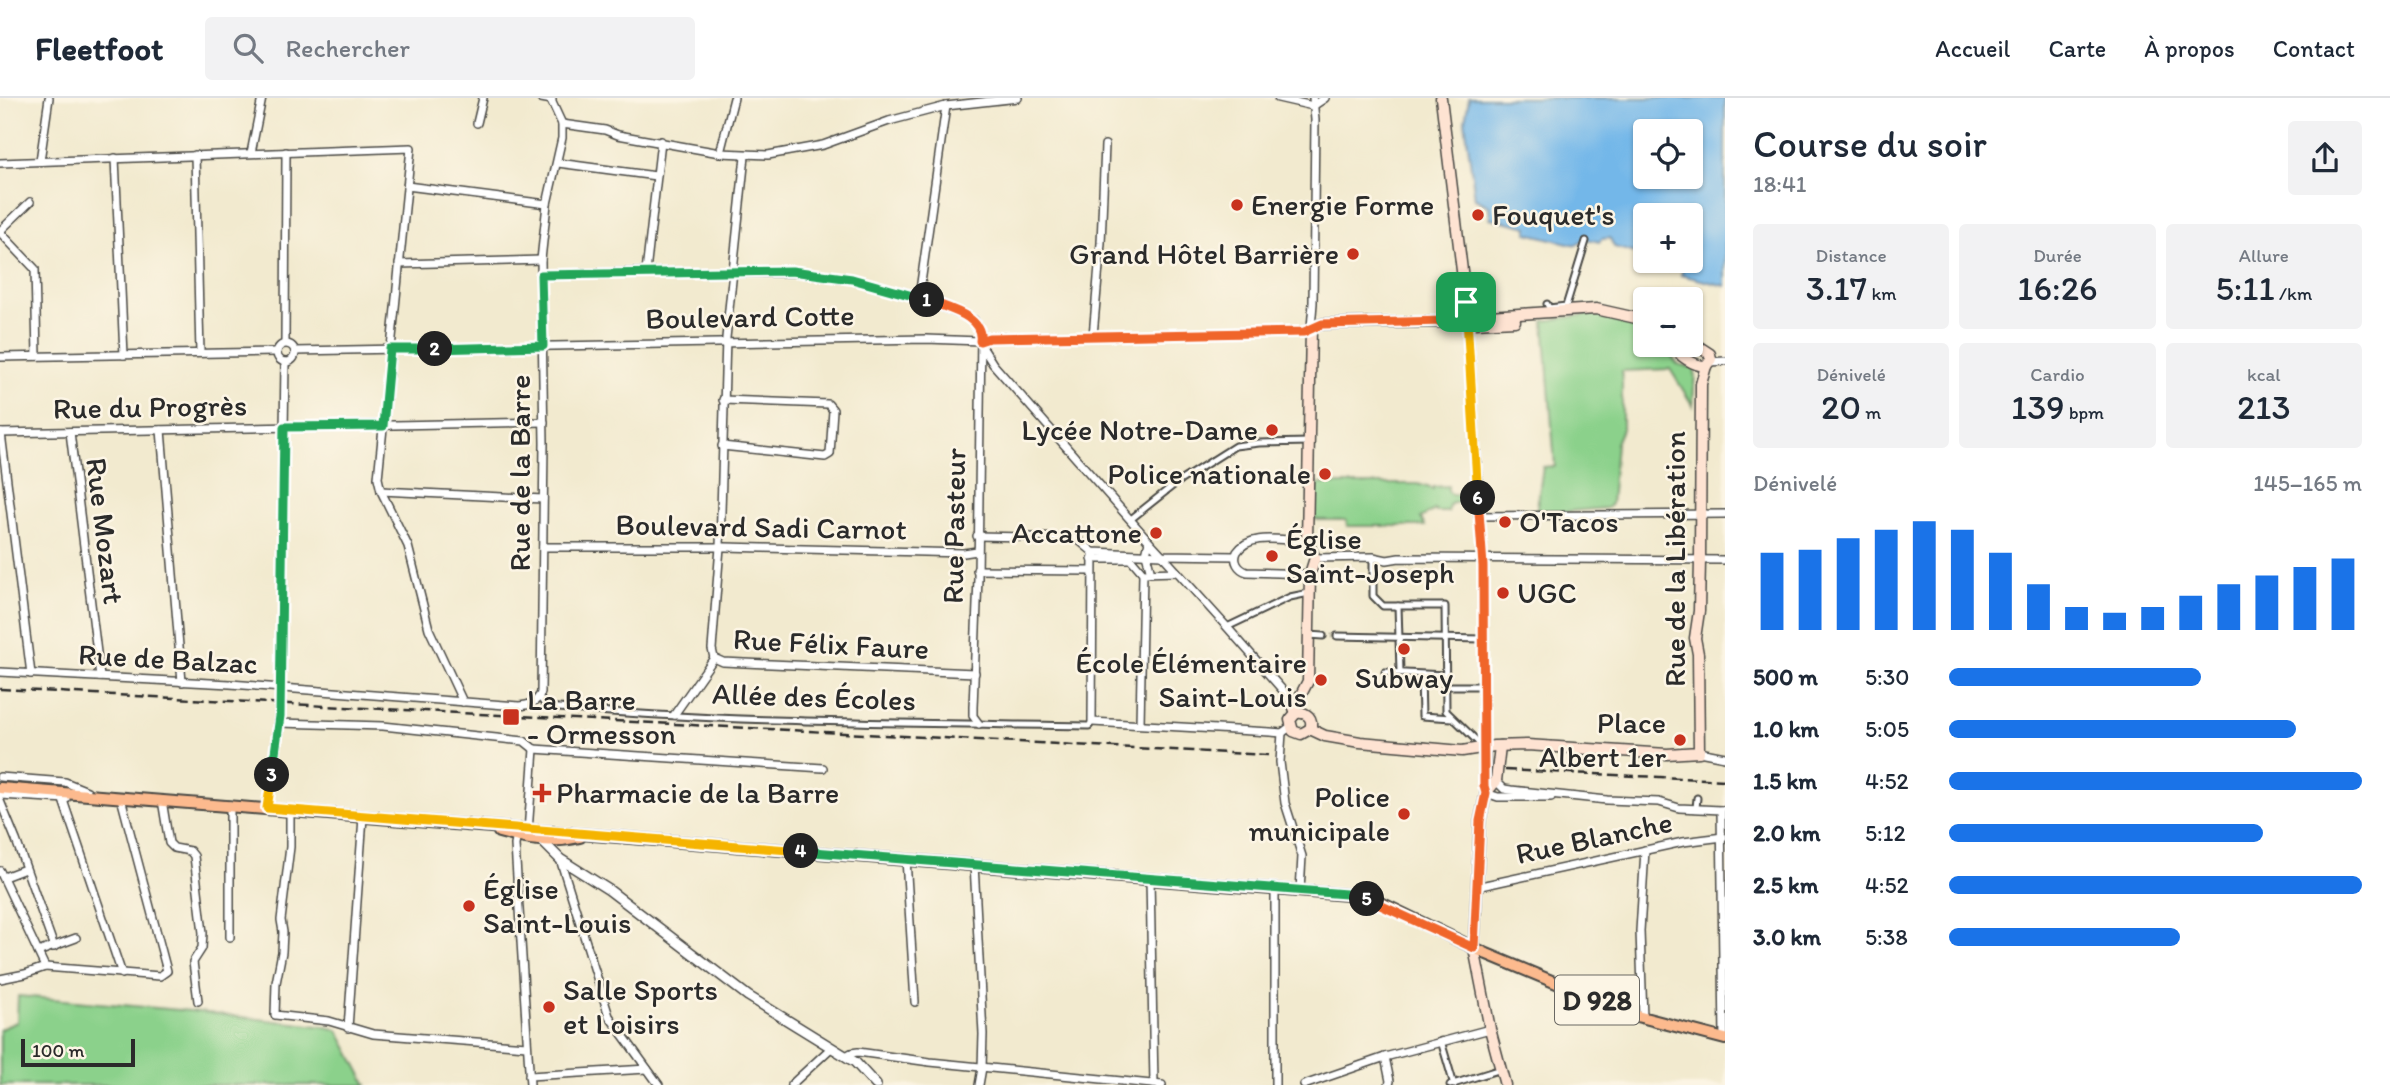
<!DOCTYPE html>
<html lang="fr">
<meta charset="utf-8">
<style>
body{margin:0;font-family:Itim,sans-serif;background:#f2f2f3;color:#1f2937;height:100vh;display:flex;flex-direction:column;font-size:26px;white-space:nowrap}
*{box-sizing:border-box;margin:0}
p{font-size:23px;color:#747a83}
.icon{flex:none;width:38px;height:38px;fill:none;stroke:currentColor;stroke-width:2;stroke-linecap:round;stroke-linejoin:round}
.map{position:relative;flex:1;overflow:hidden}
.sheet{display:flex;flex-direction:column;background:#fff;width:665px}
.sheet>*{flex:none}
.tools{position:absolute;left:1633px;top:21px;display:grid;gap:14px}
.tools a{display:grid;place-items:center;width:70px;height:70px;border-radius:7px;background:#fff;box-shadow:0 2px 5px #0004;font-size:35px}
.scale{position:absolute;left:21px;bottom:18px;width:114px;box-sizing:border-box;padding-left:7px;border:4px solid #2b2b2b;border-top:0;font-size:19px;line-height:24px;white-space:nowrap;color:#2b2b2b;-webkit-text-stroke:5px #fcf5e5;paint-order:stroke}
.pin{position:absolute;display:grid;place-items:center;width:60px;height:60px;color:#fff;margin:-30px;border-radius:14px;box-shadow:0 4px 10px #0006}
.km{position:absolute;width:35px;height:35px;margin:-18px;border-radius:50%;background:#222;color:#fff;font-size:19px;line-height:35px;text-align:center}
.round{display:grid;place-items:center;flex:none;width:74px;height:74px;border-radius:7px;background:#f2f2f3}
.headline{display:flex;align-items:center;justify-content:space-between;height:119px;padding:0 28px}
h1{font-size:38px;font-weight:600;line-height:52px}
.stats{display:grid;grid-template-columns:repeat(3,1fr);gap:10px;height:119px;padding:7px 28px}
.stats div{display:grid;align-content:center;border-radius:7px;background:#f2f2f3;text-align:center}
.stats b{font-size:35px;font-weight:600}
.stats small{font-size:19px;font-weight:400}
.stats p{font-size:19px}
.chart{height:196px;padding:14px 28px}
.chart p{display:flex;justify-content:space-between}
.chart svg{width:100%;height:126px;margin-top:7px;stroke:#1a73e8;stroke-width:6}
ul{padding:0 28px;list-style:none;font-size:23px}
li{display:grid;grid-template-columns:112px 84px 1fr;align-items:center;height:52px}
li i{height:18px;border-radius:9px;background:#1a73e8}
header{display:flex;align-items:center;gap:42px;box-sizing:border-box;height:98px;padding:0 35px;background:#fff;border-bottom:2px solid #e0e1e3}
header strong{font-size:33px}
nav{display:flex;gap:38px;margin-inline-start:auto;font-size:24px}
.search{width:490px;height:63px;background:#f2f2f3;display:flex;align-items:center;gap:18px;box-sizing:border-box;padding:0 24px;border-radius:7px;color:#747a83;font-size:26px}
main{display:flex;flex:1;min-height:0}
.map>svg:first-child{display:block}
</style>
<header>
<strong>Fleetfoot</strong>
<div class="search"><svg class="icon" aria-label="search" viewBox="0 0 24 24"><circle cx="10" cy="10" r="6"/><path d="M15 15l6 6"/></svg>Rechercher</div>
<nav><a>Accueil</a><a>Carte</a><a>À propos</a><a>Contact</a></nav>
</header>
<main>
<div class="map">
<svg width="1725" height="987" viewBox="0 0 1725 987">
<rect width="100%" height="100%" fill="#fcf5e5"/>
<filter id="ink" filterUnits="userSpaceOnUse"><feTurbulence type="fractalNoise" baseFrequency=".0143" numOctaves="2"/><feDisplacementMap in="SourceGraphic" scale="14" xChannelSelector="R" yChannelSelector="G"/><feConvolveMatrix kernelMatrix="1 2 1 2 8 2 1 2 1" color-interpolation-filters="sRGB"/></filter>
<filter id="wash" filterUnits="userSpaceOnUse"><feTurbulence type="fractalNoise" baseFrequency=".00686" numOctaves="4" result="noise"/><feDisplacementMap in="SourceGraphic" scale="28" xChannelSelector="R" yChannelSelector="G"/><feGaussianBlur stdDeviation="1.57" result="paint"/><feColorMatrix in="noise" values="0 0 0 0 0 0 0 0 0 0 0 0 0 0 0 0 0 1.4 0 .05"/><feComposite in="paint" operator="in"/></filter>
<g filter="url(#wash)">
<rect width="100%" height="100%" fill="#f2eacf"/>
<g fill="#8bd18b" stroke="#5b7e5b" stroke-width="2">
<polygon points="1590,216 1613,218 1645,231 1645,247 1664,247 1677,266 1695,271 1693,308 1670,271 1622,273 1622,331 1616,345 1611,406 1607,410 1536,416 1543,369 1555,368 1544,223"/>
<polygon points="1318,386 1418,386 1433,391 1433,389 1448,388 1448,394 1452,397 1472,396 1473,403 1453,405 1449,407 1448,414 1436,414 1435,412 1421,420 1425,428 1347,428 1346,422 1318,422 1313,420"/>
<polygon points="18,898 191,913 327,929 338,932 367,987 0,987 0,931 17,924"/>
</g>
<path fill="#73b7e9" stroke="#4f718a" stroke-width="2" fill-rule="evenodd" d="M 1469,0 L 1725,0 L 1725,188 L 1681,177 L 1684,168 L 1665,163 L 1690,163 L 1690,117 L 1645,117 L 1645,154 L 1636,150 L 1635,155 L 1614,149 L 1610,140 L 1602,141 L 1599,144 L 1587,141 L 1576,147 L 1527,135 L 1528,129 L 1490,120 L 1489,108 L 1475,101 L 1465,23 ZM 1645,33 L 1690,33 L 1690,79 L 1645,79 Z"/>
</g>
<g filter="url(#ink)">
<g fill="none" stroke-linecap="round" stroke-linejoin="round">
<polyline stroke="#cac4ae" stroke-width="5" stroke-dasharray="5 2.5" stroke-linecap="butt" points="1323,538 1337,538"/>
<defs>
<g id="pedestrian">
<polyline points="1547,206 1549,210 1566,208 1586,143"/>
<polyline points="1131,421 1175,386 1235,348 1259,345 1309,344"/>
<polyline points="1373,459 1373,498 1383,508 1445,508 1446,613 1478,644"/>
<polyline points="1398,508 1400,574"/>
<polyline points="1227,529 1290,499 1309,495"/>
<polyline points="1309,537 1323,538"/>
<polyline points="1337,538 1482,541"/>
<polyline points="1385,574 1445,577"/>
<polyline points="1421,578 1422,618 1452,620"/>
<polyline points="1445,588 1483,588"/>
<path d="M 539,599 L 547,609 C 727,625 908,625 1089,628 L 1092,624"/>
<polyline points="1696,710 1697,700"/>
<polyline points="1441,943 1454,987"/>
<polyline points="1450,987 1501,971"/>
</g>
<g id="minor">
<polyline points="541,0 552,2"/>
<polyline points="1278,0 1313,8 1325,0"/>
<polyline points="477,25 483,0"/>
<polyline points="562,26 605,32 618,37 720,55 768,57 823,47 889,23 946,8 1018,0"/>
<polyline points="251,55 262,0"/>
<polyline points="720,55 734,0"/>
<polyline points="195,57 200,255"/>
<polyline points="115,60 124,257"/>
<polyline points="40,63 49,0"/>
<polyline points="0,65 411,50 378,380 381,393 408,448 429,531 463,604"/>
<polyline points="558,65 656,78"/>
<polyline points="407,88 547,106"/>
<polyline points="0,133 30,104"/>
<polyline points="0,134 35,171 37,258"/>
<polyline points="399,166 541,162"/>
<polyline points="646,174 661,43"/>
<polyline points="541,177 646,174 809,175 852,181 919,199 974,222 981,235 978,480 973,609 973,618 979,626"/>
<polyline points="919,199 946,8"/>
<polyline points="1468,222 1483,468 1484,649"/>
<polyline points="1093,238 1101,145 1105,47"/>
<polyline points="285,245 286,54"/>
<circle cx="286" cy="255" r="9"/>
<polyline points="981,247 993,266 1149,443 1146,456 1151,475"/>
<polyline points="295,253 926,241 980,243 990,240 1304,234 1311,230 1313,205 1315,22 1313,0"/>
<polyline points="0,259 276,254"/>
<polyline points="1710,264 1725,263"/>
<polyline points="161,332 182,584"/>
<polyline points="70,334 100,579"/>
<polyline points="0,335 544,324"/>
<polyline points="1,335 31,576"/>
<polyline points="722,348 825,359 830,356 833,312 828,306 723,302"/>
<polyline points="381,393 543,401"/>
<polyline points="1478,418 1725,416"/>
<polyline points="977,438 1076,440 1093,454 1162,457 1227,529 1286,596 1294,610"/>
<polyline points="1149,443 1162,457 1235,458"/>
<path d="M 1307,443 C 1285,444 1251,433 1237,454 C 1233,463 1238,471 1247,474 L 1310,476"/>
<polyline points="543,449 726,449 964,455 977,453"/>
<polyline points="1093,454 1092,624 1270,634 1282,635 1290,629"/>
<polyline points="1315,460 1373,459 1387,462 1399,460 1725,462"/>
<polyline points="1092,461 1131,461 1143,475 1177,474"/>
<polyline points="977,472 1091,473"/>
<polyline points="714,560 712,551 720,449 726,240 745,58"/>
<polyline points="714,560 723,564 975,575"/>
<path d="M 0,574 L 230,586 L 519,608 C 530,607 536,605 541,595 L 544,345 L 541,162 L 547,106 L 562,40 L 562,26 L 550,0"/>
<polyline points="674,617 714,560"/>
<polyline points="279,625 383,628 524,643 534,651"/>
<polyline points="1140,626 1143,475"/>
<polyline points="1282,635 1280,664 1285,705 1302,758 1300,793"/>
<polyline points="534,651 823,670"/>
<polyline points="1699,654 1725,659"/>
<polyline points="0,679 65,684 87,693"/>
<polyline points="1496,683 1504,691 1511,692 1607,702 1659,704 1679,710 1721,712"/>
<polyline points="1486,695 1498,699 1551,699"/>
<polyline points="0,697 66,701"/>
<polyline points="63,702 122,876"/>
<polyline points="162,702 169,745 174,750 190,753 194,758 203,835 202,850 193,864 198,903"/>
<polyline points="0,703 16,742 54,849"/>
<polyline points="230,707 230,839"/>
<polyline points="267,710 280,618 285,264"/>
<polyline points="290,712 290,749 281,822 283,834 282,854 276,885 275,917 329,923 373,936 527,948"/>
<polyline points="1721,712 1724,941"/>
<polyline points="528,734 534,651"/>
<polyline points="517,737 515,747 530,987"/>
<polyline points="560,761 609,918 659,987"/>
<polyline points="906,761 915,904"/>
<polyline points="974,766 983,936 982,970 979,987"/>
<polyline points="0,773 45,869 25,876 0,881"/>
<polyline points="4,779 25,771"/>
<polyline points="1150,781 1154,986"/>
<polyline points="1476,789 1683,744 1723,739"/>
<polyline points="38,854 76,840"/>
<polyline points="45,869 160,878 167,873 121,700"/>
<polyline points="1643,920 1640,833 1645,752"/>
<polyline points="348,930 363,719"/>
<polyline points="846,958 851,955 858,954 930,964 1162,987"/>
<polyline points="1385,959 1390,983 1389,987"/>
<polyline points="529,978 647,971"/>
<polyline points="791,987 831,950"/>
<polyline points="1275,987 1275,791"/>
<polyline points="1304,987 1385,959 1490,931"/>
</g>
<polyline id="tertiary" points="542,743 560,761 609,792 748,898 855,964 876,987"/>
<g id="secondary">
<polyline points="1441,0 1468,222"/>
<polyline points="1444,223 1466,204"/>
<polyline points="1474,225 1515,223"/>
<path d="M 1675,247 C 1677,258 1695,268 1706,268 L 1711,261 L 1710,256 L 1690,243"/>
<polyline points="1296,615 1294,610 1308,583 1310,476 1315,460 1307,443 1311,230 1322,226 1360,225 1463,224 1489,218 1596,211 1645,222"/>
<polyline points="1296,615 1290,622 1293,633 1301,636 1310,631"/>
<path d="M 1296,615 C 1307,613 1314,621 1310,631"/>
<polyline points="1310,631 1325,638 1360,644 1462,653 1494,648 1527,647 1667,656 1699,654 1698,556 1695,540 1699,513 1700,462 1701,286 1706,268"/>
<polyline points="1484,649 1486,695 1480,723 1474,850 1490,931 1505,987"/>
<polyline points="1486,695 1496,683 1500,648"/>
</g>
<g id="primary">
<polyline points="0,690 1360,798 1383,806 1487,856 1633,917 1725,941"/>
<path d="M 499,734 C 528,742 551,746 580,739"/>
</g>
</defs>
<use href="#pedestrian" stroke="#494844" stroke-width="9"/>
<use href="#minor" stroke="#494844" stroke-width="10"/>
<use href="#tertiary" stroke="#494844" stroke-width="12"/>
<use href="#secondary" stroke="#494844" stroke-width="13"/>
<use href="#primary" stroke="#494844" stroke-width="14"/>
<use href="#pedestrian" stroke="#fff" stroke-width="5"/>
<use href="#minor" stroke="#fff" stroke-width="7"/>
<use href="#tertiary" stroke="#fff" stroke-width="9"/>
<use href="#secondary" stroke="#fee3d2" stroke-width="10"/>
<use href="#primary" stroke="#fcba8e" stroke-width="10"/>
<g stroke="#2b2b2b" stroke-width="2.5" stroke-dasharray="10 5" stroke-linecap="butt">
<polyline points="0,591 1268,657"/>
<polyline points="1505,672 1725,682"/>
</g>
</g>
</g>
<g fill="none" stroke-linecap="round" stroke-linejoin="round" filter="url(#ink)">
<defs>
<path id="split-1" d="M 927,202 C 945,210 984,217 980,243 L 989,240 L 1304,234 L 1322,226 L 1444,223 L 1466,204"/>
<polyline id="split-2" points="435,251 543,248 541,177 792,173 852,181 927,202"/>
<polyline id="split-3" points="272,677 280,618 284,329 383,328 390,251 435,251"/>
<polyline id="split-4" points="272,677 267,710 801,753"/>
<polyline id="split-5" points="801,753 1346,796 1367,801"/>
<polyline id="split-6" points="1367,801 1474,850 1480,723 1486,695 1484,688 1483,468 1478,400"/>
<polyline id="split-7" points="1466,204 1478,400"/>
</defs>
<use href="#split-1" stroke="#fff" stroke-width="14"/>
<use href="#split-2" stroke="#fff" stroke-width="14"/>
<use href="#split-3" stroke="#fff" stroke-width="14"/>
<use href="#split-4" stroke="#fff" stroke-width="14"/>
<use href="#split-5" stroke="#fff" stroke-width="14"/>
<use href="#split-6" stroke="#fff" stroke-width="14"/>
<use href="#split-7" stroke="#fff" stroke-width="14"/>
<use href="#split-1" stroke="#f0652b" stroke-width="9"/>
<use href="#split-2" stroke="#22a559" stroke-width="9"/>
<use href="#split-3" stroke="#22a559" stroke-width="9"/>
<use href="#split-4" stroke="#f5b400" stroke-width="9"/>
<use href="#split-5" stroke="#22a559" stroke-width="9"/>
<use href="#split-6" stroke="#f0652b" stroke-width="9"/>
<use href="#split-7" stroke="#f5b400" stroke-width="9"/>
</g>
<g fill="#c8321e" stroke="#fcf5e5" stroke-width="2.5">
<circle cx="1237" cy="107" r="7"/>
<circle cx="1478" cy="117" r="7"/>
<circle cx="1353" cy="156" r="7"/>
<circle cx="1272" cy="332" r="7"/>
<circle cx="1325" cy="376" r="7"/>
<circle cx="1505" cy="424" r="7"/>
<circle cx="1156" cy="435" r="7"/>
<circle cx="1272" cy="458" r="7"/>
<circle cx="1503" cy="495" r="7"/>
<circle cx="1404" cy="551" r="7"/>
<circle cx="1321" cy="582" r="7"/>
<rect x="502" y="610" width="18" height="18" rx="3.5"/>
<circle cx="1680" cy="642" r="7"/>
<path d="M538.5 684.5h7v7h7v7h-7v7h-7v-7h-7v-7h7z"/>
<circle cx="1404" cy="716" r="7"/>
<circle cx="469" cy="808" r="7"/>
<circle cx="549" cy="909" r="7"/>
</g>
<g text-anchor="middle" stroke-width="5" stroke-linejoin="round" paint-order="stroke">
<rect fill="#fcf5e5" stroke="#6a6863" stroke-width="2" x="1555" y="877.5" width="84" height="49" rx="5"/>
<g font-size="28" font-weight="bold" fill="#2b2b2b">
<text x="1597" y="912">D 928</text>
</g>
<g font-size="30" fill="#2b2b2b" stroke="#fcf5e5" text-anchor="start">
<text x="1251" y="117">Energie Forme</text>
<text x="1492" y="127">Fouquet's</text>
<text x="1339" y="166" text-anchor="end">Grand Hôtel Barrière</text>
<text x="1258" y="342" text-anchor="end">Lycée Notre-Dame</text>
<text x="1311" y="386" text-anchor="end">Police nationale</text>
<text x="1519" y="434">O'Tacos</text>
<text x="1142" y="445" text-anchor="end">Accattone</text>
<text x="1286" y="451">Église<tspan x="1286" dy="34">Saint-Joseph</tspan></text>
<text x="1517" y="505">UGC</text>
<text x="1307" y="575" text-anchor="end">École Élémentaire<tspan x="1307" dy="34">Saint-Louis</tspan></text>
<text x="1404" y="590" text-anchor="middle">Subway</text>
<text x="527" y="612">La Barre<tspan x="527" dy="34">- Ormesson</tspan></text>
<text x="1666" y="635" text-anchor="end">Place<tspan x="1666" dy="34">Albert 1er</tspan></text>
<text x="556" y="705">Pharmacie de la Barre</text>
<text x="1390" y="709" text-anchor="end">Police<tspan x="1390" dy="34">municipale</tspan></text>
<text x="483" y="801">Église<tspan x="483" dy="34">Saint-Louis</tspan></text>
<text x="563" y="902">Salle Sports<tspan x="563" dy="34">et Loisirs</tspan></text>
</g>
<g font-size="30" fill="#2b2b2b" stroke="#fcf5e5">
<text transform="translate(750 219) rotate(-1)" y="10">Boulevard Cotte</text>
<text transform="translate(150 309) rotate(-1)" y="10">Rue du Progrès</text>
<text transform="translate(520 375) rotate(-90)" y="10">Rue de la Barre</text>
<text transform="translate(954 428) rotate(-89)" y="10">Rue Pasteur</text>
<text transform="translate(761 429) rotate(1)" y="10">Boulevard Sadi Carnot</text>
<text transform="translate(105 433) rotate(83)" y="10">Rue Mozart</text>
<text transform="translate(1675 461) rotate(-90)" y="10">Rue de la Libération</text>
<text transform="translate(831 546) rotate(3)" y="10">Rue Félix Faure</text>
<text transform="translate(168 561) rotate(3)" y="10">Rue de Balzac</text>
<text transform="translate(814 599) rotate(2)" y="10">Allée des Écoles</text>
<text transform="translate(1594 740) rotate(-12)" y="10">Rue Blanche</text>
</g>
</g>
</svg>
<div class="tools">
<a><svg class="icon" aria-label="locate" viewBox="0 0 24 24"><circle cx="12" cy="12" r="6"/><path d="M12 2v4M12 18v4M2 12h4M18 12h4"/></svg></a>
<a>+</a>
<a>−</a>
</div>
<div class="scale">100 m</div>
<div class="pin" style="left:1466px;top:204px;background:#1e9e55"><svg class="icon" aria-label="arrive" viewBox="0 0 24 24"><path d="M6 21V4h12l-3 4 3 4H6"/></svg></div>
<b class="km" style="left:927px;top:202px">1</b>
<b class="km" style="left:435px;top:251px">2</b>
<b class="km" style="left:272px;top:677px">3</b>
<b class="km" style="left:801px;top:753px">4</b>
<b class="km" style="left:1367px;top:801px">5</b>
<b class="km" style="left:1478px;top:400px">6</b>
</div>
<section class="sheet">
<div class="headline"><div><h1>Course du soir</h1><p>18:41</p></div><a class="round"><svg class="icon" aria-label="share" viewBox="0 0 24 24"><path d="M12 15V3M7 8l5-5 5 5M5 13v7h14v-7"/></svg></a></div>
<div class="stats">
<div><p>Distance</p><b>3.17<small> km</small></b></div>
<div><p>Durée</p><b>16:26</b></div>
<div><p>Allure</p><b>5:11<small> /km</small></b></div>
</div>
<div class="stats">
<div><p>Dénivelé</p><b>20<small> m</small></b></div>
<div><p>Cardio</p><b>139<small> bpm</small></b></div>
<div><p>kcal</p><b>213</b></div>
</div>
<div class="chart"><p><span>Dénivelé</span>145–165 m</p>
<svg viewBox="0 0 160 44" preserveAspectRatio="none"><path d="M5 44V17M15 44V16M25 44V12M35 44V9M45 44V6M55 44V9M65 44V17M75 44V28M85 44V36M95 44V38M105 44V36M115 44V32M125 44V28M135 44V25M145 44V22M155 44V19"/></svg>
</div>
<ul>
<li><b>500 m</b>5:30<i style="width:61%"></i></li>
<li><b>1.0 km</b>5:05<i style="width:84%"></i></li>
<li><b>1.5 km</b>4:52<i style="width:100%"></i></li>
<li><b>2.0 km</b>5:12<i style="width:76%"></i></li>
<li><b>2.5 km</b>4:52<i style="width:100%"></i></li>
<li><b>3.0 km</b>5:38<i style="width:56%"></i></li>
</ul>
</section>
</main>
